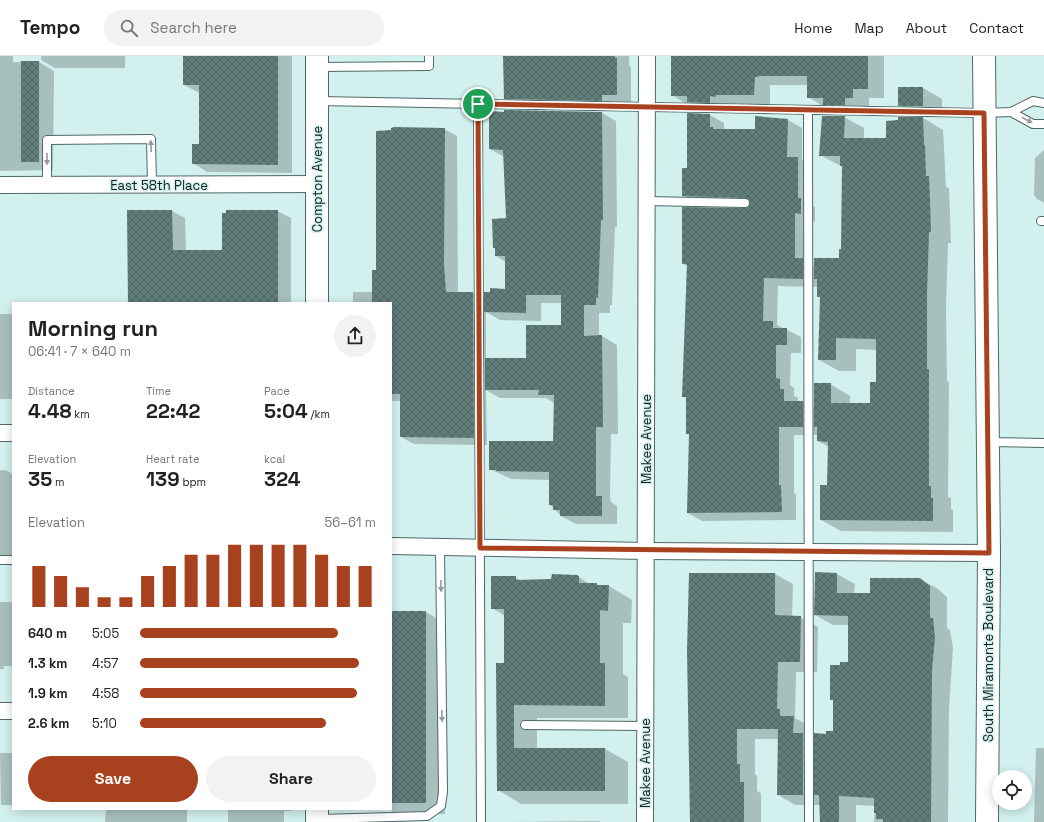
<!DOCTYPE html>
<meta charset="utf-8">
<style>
body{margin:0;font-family:"Space Grotesk",sans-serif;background:#f2f2f2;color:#222;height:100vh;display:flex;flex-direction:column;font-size:15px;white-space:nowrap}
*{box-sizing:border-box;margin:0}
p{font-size:13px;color:#767676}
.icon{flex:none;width:22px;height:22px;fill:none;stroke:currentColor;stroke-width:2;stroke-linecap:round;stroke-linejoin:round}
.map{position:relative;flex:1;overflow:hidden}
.side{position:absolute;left:12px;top:246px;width:380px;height:508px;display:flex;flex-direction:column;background:#fff;border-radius:0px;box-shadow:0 2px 10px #0003}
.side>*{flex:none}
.controls{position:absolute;left:992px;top:714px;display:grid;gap:8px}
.controls a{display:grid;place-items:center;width:40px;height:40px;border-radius:50%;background:#fff;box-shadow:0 2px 10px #0003;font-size:20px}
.pin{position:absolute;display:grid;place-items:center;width:34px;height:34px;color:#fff;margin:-17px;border:2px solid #fff;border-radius:50%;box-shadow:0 1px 4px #0007}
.round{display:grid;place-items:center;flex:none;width:42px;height:42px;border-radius:21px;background:#f2f2f2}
.summary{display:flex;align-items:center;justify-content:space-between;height:68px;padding:0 16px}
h1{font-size:22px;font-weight:700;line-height:30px}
.metrics{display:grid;grid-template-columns:repeat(3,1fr);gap:6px;height:68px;padding:4px 16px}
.metrics div{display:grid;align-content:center}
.metrics b{font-size:20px;font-weight:700}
.metrics small{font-size:11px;font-weight:400}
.metrics p{font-size:11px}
.chart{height:112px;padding:8px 16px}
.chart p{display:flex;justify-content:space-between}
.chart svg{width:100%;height:72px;margin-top:4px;stroke:#a8411d;stroke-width:6}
.button{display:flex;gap:8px;margin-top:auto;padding:8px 16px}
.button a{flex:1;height:46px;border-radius:24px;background:#a8411d;color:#fff;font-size:16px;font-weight:700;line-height:46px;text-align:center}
.button a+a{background:#f2f2f2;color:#222}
ul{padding:0 16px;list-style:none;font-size:13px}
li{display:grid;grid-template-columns:64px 48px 1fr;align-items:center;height:30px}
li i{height:10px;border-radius:5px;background:#a8411d}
header{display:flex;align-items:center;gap:24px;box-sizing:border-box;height:56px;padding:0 20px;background:#fff;border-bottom:1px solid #e0e0e0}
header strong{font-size:19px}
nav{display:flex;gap:22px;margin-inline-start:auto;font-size:14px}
.search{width:280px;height:36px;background:#f2f2f2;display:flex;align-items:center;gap:10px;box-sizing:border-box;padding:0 14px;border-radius:22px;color:#767676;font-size:15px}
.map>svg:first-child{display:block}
</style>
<header>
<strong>Tempo</strong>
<div class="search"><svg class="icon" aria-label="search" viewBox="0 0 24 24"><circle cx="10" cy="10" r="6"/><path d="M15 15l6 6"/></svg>Search here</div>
<nav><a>Home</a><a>Map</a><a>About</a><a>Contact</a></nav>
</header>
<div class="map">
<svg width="1044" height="766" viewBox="0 0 1044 766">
<defs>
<pattern id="building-cross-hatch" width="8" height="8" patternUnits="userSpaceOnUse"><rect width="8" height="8" fill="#617d7a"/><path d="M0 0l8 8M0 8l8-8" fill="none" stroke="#4f6663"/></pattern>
</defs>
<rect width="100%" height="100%" fill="#d2f0ed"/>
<g fill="#0003" fill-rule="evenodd">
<polygon points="0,0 13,0 13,6 39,6 54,15 53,114 0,115"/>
<polygon points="41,0 125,0 125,12 55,12 41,4"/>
<polygon points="184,0 292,0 292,117 207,116 193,107 200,89 200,37 184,29"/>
<polygon points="504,0 629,0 629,10 631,11 631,47 519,51 505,42"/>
<polygon points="672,0 884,0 884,42 869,42 869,51 860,51 860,58 824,51 808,41 808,29 770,29 770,48 688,49 672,39"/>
<path d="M 923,32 L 942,43 L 942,61 L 920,60 L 943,74 L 946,131 L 949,132 L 951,187 L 948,187 L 946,251 L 947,325 L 949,326 L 948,441 L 951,442 L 951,453 L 953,454 L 953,476 L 841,475 L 821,464 L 828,430 L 829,391 L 818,385 L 818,379 L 794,379 L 794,437 L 796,438 L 796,464 L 702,465 L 688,457 L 690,379 L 687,378 L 687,342 L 684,341 L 688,210 L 683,208 L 750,149 L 697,148 L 683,140 L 688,113 L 688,58 L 710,59 L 724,67 L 724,74 L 756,74 L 788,64 L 802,72 L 802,104 L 812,110 L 812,150 L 815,151 L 815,165 L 809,165 L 809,207 L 815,210 L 840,203 L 842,194 L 843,111 L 820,99 L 844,61 L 864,72 L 864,83 L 887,83 L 922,62 L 899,49 ZM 778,230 L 818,231 L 818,240 L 821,242 L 819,304 L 839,315 L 856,315 L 856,293 L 877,294 L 877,327 L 871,348 L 850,348 L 850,340 L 830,328 L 815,353 L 803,346 L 798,346 L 798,342 L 794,340 L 794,332 L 790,329 L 791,297 L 801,297 L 801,281 L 777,269 Z"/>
<path d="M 602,57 L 616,65 L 617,171 L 615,171 L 612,249 L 610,249 L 610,257 L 599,257 L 599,280 L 602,280 L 617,289 L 618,378 L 611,378 L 610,441 L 611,446 L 617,450 L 617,468 L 576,468 L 561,460 L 550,449 L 550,424 L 511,423 L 490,413 L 554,386 L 554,347 L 546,342 L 500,342 L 486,334 L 487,389 L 414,388 L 401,381 L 401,345 L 391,345 L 391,247 L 353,247 L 353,236 L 373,236 L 377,215 L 444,73 L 457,80 L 458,237 L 473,237 L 485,244 L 506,234 L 506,206 L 496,200 L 507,163 L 504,101 L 490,93 ZM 541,247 L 562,247 L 562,270 L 526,303 L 486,303 L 486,256 L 500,264 L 541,265 Z"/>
<polygon points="1044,94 1044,147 1037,143 1034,139 1035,102"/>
<polygon points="128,155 172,155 185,162 186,195 223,195 277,155 291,162 291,247 129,247"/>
<rect x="0" y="258" width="13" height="85"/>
<polygon points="0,414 5,414 13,418 13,502 0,502"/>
<polygon points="816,517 837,518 855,528 854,538 871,538 920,523 938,533 947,541 947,572 950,574 953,592 949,653 948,766 874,766 875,750 856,749 856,766 821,766 821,749 795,749 778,739 778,683 755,683 755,718 757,720 757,735 761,737 761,766 691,766 690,518 775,518 793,528 792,561 800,561 818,571 817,616 796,616 795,662 811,671 811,682 815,685 834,676 834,645 831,643 841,610 849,607 849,569 833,569 815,559"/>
<polygon points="577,520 590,528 609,530 632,544 631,567 623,567 623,618 628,621 628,662 537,662 537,693 605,693 628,706 628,748 521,748 498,734 505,608 505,560 492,552 515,521 522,525 551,524"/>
<polygon points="0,546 13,546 13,610 4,610 4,613 0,613"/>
<polygon points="391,556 426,556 445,567 445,758 396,758 388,753 391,753"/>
<polygon points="1036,692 1044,692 1044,766 1034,766"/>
<polygon points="0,697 13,697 13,749 1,749 1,752"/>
<polygon points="106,753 187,753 187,766 105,766"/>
<polygon points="228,753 292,753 292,755 284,755 284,766 228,766"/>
<polygon points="599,765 601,766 500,766"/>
</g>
<g fill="url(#building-cross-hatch)">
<polygon points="183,0 278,0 278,109 192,108 192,88 199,88 199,29 183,29"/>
<polygon points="503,0 615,0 615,2 617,2 617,39 602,39 602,45 504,43"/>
<polygon points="671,0 868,0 868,33 853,33 853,42 845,42 845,49 823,49 823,42 807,42 807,20 760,20 755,21 754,39 716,39 716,41 710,40 710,47 687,46 687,40 671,40"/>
<rect x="21" y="5" width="18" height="101"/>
<rect x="898" y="31" width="25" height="19"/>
<polygon points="504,54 602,56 603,164 601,164 598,242 596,242 596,249 584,249 584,280 602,279 603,371 596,371 596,440 602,440 602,460 560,460 560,454 553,454 553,449 549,449 549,416 496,415 496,414 489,414 489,385 553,385 554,339 538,339 539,334 485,334 485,302 526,302 526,269 561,269 561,239 526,239 526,257 484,256 484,236 490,236 490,232 505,233 505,200 495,200 495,192 493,192 492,163 506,162 503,94 489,93 489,55 504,56"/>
<polygon points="687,57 710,58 710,71 713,71 713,73 755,73 755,60 788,63 787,101 798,101 798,142 801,142 801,158 795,157 795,202 803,202 803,223 764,222 763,265 773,265 773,272 787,272 787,289 776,289 776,322 780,323 780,333 784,333 784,345 803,345 803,371 779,371 779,429 781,429 782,456 687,457 689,378 686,378 686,341 682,341 687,208 682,208 682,151 745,152 749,150 750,147 745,142 682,140 682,112 687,112"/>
<polygon points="822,60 845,60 844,82 886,82 886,65 898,64 898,61 923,61 924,89 925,89 926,120 929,120 930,144 931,176 929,176 927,239 927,313 929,313 929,430 931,430 931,442 933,442 933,465 820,464 820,429 827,429 828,386 817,385 817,371 814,371 814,327 831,327 831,347 870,347 870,326 876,326 876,283 836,282 836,304 818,304 820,241 817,241 817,223 814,223 814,202 839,202 839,193 841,193 842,110 840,110 840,100 819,100"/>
<polygon points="394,71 445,72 444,208 446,236 473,236 474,382 400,381 400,338 391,338 391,247 372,247 372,214 376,214 376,75 391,74 391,72"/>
<polygon points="127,154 172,154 173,194 222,194 222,157 226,157 226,154 278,154 278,247 128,247"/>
<polygon points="815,516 837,517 837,537 870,537 870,522 920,522 930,530 930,562 933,562 935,581 932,614 931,766 883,766 883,763 876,763 876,757 874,757 874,742 839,740 839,766 820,766 819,739 814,739 814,677 826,678 826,675 833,675 833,644 830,644 830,609 840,609 840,606 848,606 848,560 814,559"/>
<polygon points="689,517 775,517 775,559 801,560 800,606 778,606 777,653 780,653 780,660 794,660 793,677 803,677 803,739 777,739 778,673 737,673 737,708 740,708 740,726 744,726 744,766 690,766 687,595"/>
<polygon points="552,518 577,519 579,520 579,527 597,527 597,529 609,529 608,555 600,554 600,607 605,607 605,650 514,649 514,692 605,692 605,735 497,735 496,607 504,607 504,553 491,553 491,520 516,520 516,524 551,523"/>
<rect x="391" y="555" width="35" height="192"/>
</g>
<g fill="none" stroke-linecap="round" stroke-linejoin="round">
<defs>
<g id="lane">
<polyline points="318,11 429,10 429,0"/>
<polyline points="318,45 984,57 1011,56 1033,45 1044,47"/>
<polyline points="478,48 481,766"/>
<polyline points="808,54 809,766"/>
<polyline points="1011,56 1033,68 1044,68"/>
<polyline points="47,129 47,84 151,83 152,129"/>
<polyline points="647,145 745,147"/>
<polyline points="1041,165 1044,165"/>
<polyline points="989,386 1044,387"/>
<polyline points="0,504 13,504"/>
<polyline points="525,669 645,670"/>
<polyline points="319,763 427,760 441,750 443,736 440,491"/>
</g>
<g id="street">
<polyline points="0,129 317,128"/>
<polyline points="0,377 13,377"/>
<polyline points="391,490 645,495 989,497"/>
<polyline points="0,655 13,655"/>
<polyline points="645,766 647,0"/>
</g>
<g id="secondary">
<polyline points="984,0 989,497 987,766"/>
<polyline points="317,247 317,0"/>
<polyline points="317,753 317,766"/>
</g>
</defs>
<use href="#lane" stroke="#4e6967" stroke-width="10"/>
<use href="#street" stroke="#4e6967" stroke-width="18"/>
<use href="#secondary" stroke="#4e6967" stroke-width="24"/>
<use href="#lane" stroke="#fff" stroke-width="8"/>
<use href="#street" stroke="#fff" stroke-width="16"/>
<use href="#secondary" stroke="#fff" stroke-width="22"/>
</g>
<defs><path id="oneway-solid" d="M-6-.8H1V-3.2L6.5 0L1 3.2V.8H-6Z"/></defs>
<g fill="#959a9a">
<use href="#oneway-solid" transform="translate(1027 64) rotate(26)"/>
<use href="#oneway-solid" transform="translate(151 90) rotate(-92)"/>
<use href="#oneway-solid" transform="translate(47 103) rotate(90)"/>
<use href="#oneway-solid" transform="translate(441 530) rotate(89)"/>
<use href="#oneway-solid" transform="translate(442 660) rotate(89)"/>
</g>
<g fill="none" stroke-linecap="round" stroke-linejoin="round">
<defs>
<polygon id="route" points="478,48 984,57 989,497 480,492"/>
</defs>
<use href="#route" stroke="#fff" stroke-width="8"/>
<use href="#route" stroke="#a8411d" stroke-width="5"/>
</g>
<g text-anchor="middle" stroke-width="3" stroke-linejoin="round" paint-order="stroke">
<g font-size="13" fill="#141f1e" stroke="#d2f0ed">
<text transform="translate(317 123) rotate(-90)" y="5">Compton Avenue</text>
<text x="159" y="134">East 58th Place</text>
<text transform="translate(646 383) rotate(-90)" y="5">Makee Avenue</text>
<text transform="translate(988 599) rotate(-90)" y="5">South Miramonte Boulevard</text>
<text transform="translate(645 707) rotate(-90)" y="5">Makee Avenue</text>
</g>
</g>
</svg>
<div class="controls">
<a><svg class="icon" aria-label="locate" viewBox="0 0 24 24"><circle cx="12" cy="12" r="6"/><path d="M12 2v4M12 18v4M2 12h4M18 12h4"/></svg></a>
</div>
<div class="pin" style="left:478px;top:48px;background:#1e9e55"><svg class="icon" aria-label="arrive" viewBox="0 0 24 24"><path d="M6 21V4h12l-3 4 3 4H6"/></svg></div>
<section class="side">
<div class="summary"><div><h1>Morning run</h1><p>06:41 · 7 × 640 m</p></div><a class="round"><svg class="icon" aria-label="share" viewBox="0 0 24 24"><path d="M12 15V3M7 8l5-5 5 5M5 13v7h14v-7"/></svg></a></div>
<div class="metrics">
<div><p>Distance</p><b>4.48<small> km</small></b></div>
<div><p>Time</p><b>22:42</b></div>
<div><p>Pace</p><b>5:04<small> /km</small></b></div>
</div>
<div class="metrics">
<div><p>Elevation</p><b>35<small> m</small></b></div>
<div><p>Heart rate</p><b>139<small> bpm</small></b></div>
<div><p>kcal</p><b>324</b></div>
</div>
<div class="chart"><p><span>Elevation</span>56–61 m</p>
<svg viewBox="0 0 160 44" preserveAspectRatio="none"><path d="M5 44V19M15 44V25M25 44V32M35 44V38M45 44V38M55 44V25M65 44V19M75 44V12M85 44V12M95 44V6M105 44V6M115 44V6M125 44V6M135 44V12M145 44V19M155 44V19"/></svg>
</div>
<ul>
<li><b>640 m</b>5:05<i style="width:84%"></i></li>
<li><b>1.3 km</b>4:57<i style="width:93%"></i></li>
<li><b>1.9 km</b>4:58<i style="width:92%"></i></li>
<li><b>2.6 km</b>5:10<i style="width:79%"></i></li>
</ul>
<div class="button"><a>Save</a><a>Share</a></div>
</section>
</div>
